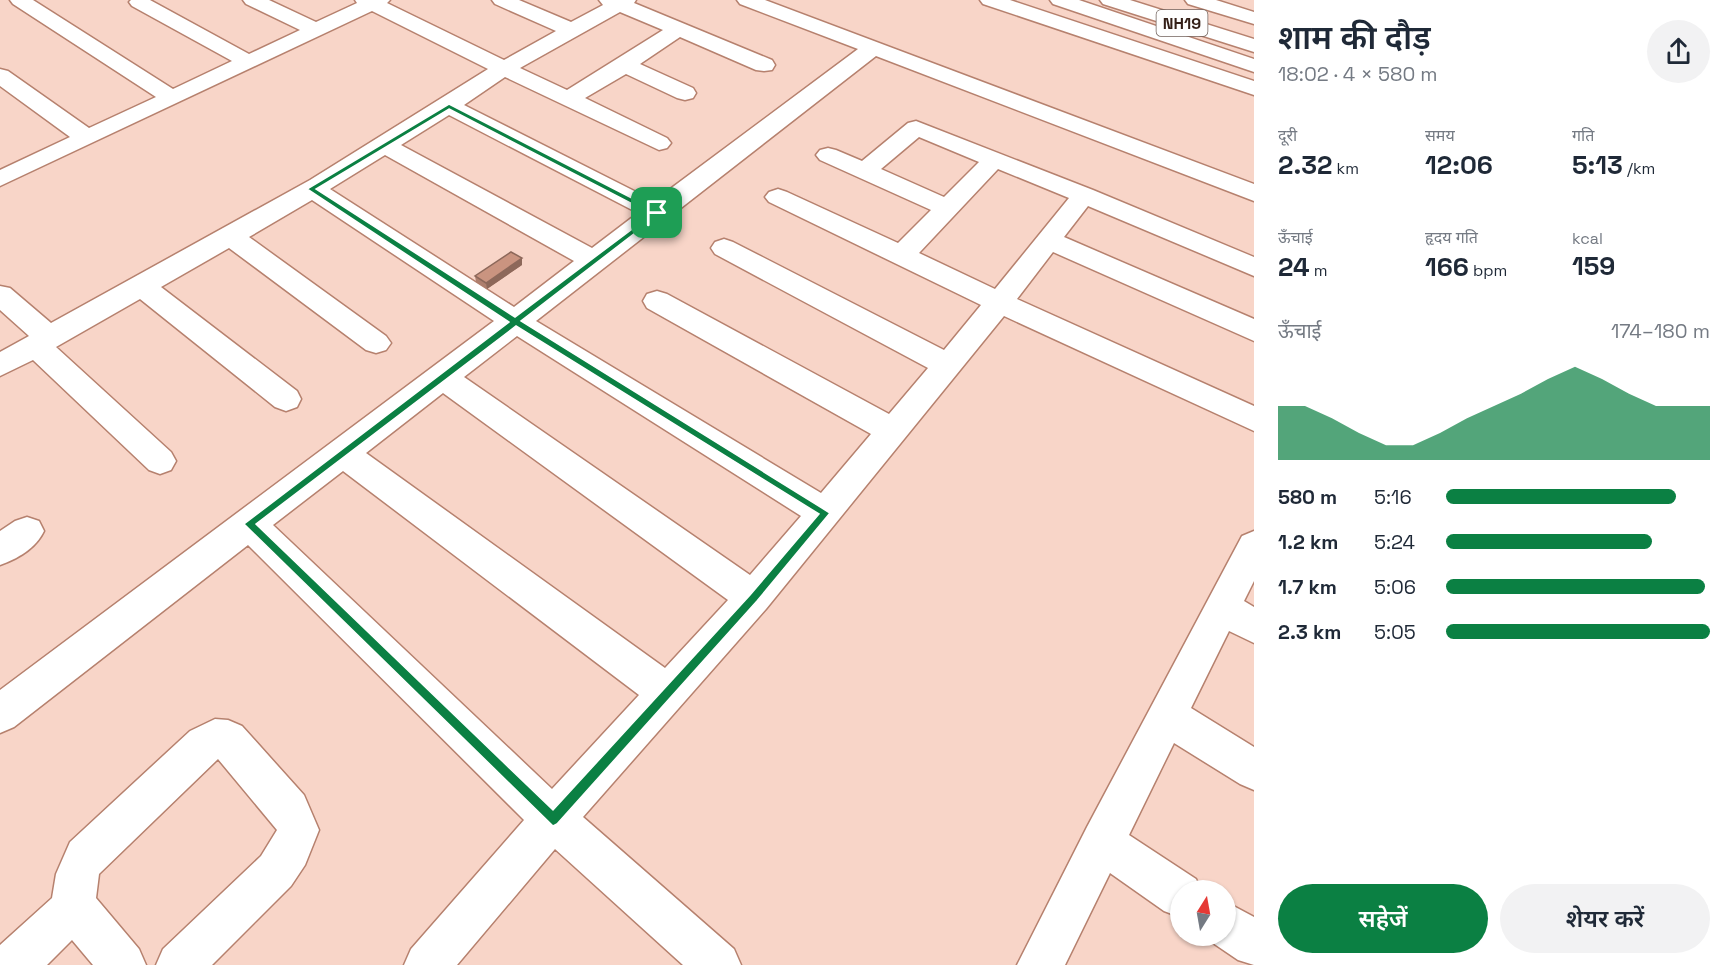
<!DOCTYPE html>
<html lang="hi">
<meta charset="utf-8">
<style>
body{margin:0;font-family:"Space Grotesk","Noto Sans Devanagari",sans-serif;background:#f2f2f3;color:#1f2937;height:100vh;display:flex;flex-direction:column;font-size:22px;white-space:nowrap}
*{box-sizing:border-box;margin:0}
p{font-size:20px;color:#747a83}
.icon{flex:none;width:33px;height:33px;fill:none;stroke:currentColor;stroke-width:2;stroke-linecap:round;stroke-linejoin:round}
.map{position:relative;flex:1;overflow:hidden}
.side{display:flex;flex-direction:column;background:#fff;width:480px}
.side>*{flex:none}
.needle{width:39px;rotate:11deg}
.controls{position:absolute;left:1170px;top:880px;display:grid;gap:12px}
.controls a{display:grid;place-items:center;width:66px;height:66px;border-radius:50%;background:#fff;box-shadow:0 2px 4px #0004;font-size:30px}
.pin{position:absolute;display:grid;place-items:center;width:51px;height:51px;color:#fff;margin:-26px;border-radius:12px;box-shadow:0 3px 9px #0006}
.round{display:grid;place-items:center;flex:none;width:63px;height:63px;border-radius:32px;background:#f2f2f3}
.overview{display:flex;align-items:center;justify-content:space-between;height:102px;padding:0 24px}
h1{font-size:33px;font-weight:600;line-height:45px}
.stats{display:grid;grid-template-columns:repeat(3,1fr);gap:9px;height:102px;padding:6px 24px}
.stats div{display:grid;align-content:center}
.stats b{font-size:26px;font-weight:600}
.stats small{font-size:16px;font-weight:400}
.stats p{font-size:16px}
.chart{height:168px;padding:12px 24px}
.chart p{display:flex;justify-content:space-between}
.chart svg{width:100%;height:108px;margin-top:6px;fill:#0b8043;opacity:.7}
.primary-button{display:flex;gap:12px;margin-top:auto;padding:12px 24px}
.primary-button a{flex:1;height:69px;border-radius:36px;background:#0b8043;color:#fff;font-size:24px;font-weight:600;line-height:69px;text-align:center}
.primary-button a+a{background:#f2f2f3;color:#1f2937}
ul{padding:0 24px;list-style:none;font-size:20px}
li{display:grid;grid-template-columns:96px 72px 1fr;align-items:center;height:45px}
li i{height:15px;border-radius:8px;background:#0b8043}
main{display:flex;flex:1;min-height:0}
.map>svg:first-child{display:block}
</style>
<main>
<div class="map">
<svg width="1254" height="965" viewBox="0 0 1254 965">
<rect width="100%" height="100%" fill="#f8d5c8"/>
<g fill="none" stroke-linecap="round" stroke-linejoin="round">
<defs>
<g id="minor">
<path d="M 10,0 L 33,0 L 173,89 L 232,61 L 132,6 L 129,2 L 131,0 L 150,0 L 249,54 L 300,30 L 246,4 L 243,0 L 269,0 L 316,22 L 357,3 L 355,0 L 390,0 L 387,3 L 504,60 L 556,31 L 495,4 L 492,0 L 519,0 L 571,22 L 603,5 L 599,0 L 636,0 L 634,3 L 772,60 L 775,65 L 772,70 L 764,71 L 756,70 L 680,37 L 640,64 L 693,88 L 696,93 L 693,98 L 685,100 L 677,98 L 626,74 L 585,98 L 667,138 L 671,143 L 667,148 L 659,150 L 505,77 L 464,105 L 654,201 L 858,49 L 740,4 L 737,0 L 765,0 L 1254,184 L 1254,201 L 876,56 L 536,321 L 821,493 L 871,434 L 647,308 L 643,301 L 647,294 L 657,291 L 667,294 L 889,414 L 928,368 L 715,254 L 711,248 L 715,242 L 724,239 L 733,242 L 944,350 L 981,305 L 769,202 L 765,197 L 769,192 L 778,189 L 787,192 L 898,243 L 931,210 L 820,160 L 816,155 L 820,150 L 828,148 L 836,150 L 862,161 L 908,123 L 916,121 L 1093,190 L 1254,257 L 1254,276 L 1088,206 L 1064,237 L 1254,319 L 1254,341 L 1053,252 L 1017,299 L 1254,406 L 1254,431 L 1004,316 L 766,609 L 583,817 L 734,949 L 741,965 L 683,965 L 555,849 L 457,965 L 404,965 L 411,949 L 524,820 L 248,545 L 14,727 L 0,733 L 0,690 L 494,321 L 312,200 L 249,237 L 386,336 L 391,343 L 386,350 L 376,353 L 366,350 L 229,248 L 161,287 L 297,391 L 301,399 L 297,407 L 286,411 L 275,407 L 140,299 L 56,347 L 171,452 L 176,461 L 171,470 L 160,474 L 149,470 L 33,360 L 0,376 L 0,352 L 29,336 L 0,310 L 0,286 L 10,288 L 51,323 L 310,180 L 488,69 L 372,11 L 0,186 L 0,170 L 70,137 L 0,86 L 0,69 L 8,71 L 89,128 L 156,97 L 13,4 ZM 620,12 L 663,30 L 567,90 L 520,68 ZM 449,115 L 638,213 L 592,248 L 401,145 ZM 919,137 L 979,162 L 944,197 L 881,169 ZM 385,155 L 574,261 L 514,307 L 330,189 ZM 998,169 L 1069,198 L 995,289 L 919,253 ZM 517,336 L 801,516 L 750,575 L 464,377 ZM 443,393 L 728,600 L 665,668 L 366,453 ZM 343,471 L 639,695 L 552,789 L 273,525 Z"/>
<polygon points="980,0 1010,0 1254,81 1254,95 983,4"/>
<path d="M 27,517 L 39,521 L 44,531 C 36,548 17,559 0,565 L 0,531 L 15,521 Z"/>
<polygon points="1254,531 1254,581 1244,601 1254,607 1254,643 1229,631 1191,708 1254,747 1254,790 1240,784 1174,743 1129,835 1196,879 1201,891 1180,891 1180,917 1164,911 1110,873 1065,965 1017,965 1087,827 1242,536"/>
<polygon points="215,719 228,720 242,726 304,795 319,830 305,865 291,886 212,965 156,965 163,949 261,856 277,830 218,759 99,874 96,898 139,949 146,965 93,965 72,940 47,965 0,965 0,945 52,898 56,874 70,842 190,731"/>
<polygon points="1226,902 1254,917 1254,965 1238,960 1210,941 1208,936 1226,936"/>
</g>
<g id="major">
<polygon points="1050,0 1079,0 1254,59 1254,72 1053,4"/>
<polygon points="1185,0 1216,0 1254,12 1254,24 1188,4"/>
</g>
<polygon id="highway" points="1100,0 1130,0 1254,39 1254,52 1103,4"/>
</defs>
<use href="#minor" stroke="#b6816e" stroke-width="3"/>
<use href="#major" stroke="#b6816e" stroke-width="3"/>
<use href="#highway" stroke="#b6816e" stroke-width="3"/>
<use href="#minor" fill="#fff" fill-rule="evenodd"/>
<use href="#major" fill="#fff" fill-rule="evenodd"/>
<use href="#highway" fill="#fff" fill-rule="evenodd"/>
</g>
<polygon fill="#ae7f6e" points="522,265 487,289 476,282 475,276"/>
<polygon fill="#8d685a" points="522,258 522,265 487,289 486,283"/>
<polygon fill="#ca9480" stroke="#8d685a" stroke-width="1.5" points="511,252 522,258 486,283 475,276"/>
<path fill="#0b8043" stroke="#fff" stroke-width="1.5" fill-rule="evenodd" d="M 449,104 L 661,213 L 521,321 L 830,513 L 757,601 L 557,824 L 553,826 L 244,524 L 509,322 L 307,189 ZM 449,109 L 652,214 L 515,317 L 316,189 ZM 516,326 L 819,514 L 750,595 L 553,810 L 256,524 Z"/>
<g text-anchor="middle" stroke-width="6" stroke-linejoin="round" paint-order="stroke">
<rect fill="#fefefe" stroke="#71625c" stroke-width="1.5" x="1156.5" y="10" width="51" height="26" rx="4.5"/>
<g font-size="16" font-weight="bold" fill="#341f17">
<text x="1182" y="29">NH19</text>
</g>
</g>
</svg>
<div class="controls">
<a><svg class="needle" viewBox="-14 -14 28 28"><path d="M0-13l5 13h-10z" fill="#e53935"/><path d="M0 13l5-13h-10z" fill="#747a83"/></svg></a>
</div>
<div class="pin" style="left:657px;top:213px;background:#1e9e55"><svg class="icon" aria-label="arrive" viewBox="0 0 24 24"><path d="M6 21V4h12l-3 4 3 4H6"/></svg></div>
</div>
<section class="side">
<div class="overview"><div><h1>शाम की दौड़</h1><p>18:02 · 4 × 580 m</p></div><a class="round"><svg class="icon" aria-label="share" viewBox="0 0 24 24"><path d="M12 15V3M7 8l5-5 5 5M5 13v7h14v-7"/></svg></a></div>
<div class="stats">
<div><p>दूरी</p><b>2.32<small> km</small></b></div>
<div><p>समय</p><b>12:06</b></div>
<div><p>गति</p><b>5:13<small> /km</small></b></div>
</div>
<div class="stats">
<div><p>ऊँचाई</p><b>24<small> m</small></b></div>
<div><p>हृदय गति</p><b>166<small> bpm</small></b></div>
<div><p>kcal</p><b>159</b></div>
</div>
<div class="chart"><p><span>ऊँचाई</span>174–180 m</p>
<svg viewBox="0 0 160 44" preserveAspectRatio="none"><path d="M0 44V22L10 22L20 27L30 33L40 38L50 38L60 33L70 27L80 22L90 17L100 11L110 6L120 11L130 17L140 22L150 22L160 22V44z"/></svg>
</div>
<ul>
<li><b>580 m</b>5:16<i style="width:87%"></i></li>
<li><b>1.2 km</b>5:24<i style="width:78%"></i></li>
<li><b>1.7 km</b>5:06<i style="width:98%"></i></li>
<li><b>2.3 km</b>5:05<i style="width:100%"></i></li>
</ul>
<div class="primary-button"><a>सहेजें</a><a>शेयर करें</a></div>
</section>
</main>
